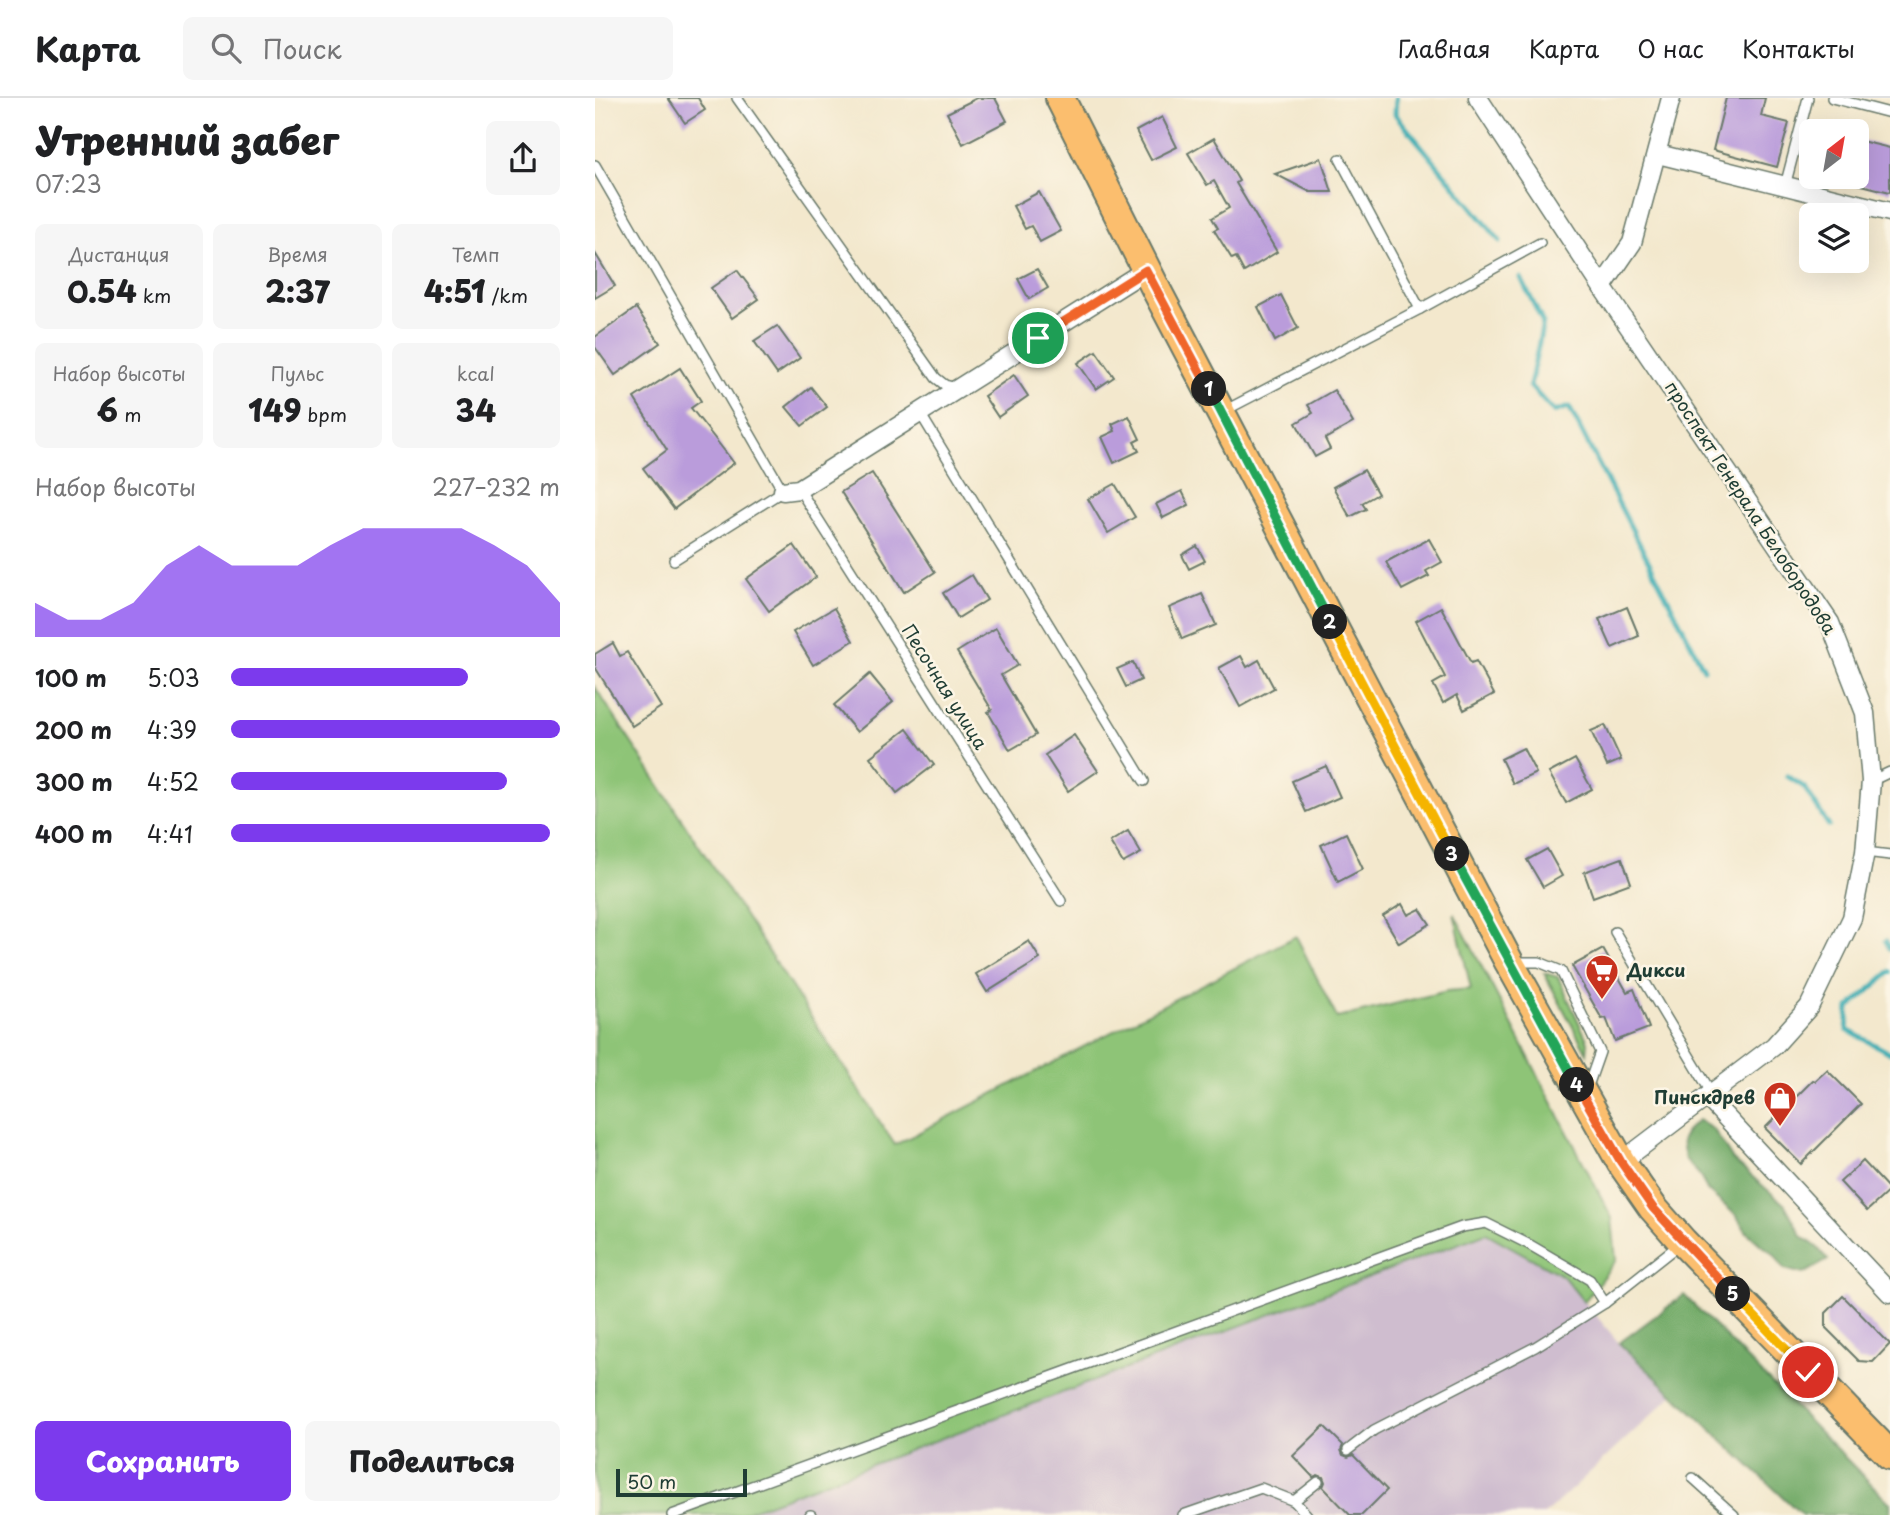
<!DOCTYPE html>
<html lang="ru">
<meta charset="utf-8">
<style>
body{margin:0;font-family:"Playpen Sans",sans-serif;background:#f6f6f6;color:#202124;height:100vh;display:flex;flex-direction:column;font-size:26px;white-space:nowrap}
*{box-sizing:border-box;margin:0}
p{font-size:23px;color:#757577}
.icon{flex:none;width:38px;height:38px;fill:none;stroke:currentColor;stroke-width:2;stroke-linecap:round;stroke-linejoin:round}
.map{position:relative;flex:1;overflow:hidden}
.drawer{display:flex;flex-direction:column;background:#fff;width:595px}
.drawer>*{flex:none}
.needle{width:46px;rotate:31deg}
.controls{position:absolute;left:1204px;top:21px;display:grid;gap:14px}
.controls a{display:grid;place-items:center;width:70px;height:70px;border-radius:10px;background:#fff;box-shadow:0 7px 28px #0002;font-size:35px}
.scale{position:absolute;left:21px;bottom:18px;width:131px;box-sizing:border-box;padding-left:7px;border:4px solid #1f3d34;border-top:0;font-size:19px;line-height:24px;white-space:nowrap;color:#1f3d34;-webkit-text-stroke:5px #fcf5e5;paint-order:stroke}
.pin{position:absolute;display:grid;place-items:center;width:60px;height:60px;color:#fff;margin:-30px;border:4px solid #fff;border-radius:50%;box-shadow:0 2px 7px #0007}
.km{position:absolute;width:35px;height:35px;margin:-18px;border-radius:50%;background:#222;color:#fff;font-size:19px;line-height:35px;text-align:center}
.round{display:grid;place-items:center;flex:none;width:74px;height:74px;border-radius:10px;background:#f6f6f6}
.headline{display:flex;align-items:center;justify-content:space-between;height:119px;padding:0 35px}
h1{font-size:38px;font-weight:800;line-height:52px}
.metrics{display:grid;grid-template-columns:repeat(3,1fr);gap:10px;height:119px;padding:7px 35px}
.metrics div{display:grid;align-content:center;border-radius:10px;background:#f6f6f6;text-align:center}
.metrics b{font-size:30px;font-weight:800}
.metrics small{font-size:19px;font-weight:400}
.metrics p{font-size:19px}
.chart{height:196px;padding:14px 35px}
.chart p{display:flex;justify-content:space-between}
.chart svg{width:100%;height:126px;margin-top:7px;fill:#7c3aed;opacity:.7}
.primary-button{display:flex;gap:14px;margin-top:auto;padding:14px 35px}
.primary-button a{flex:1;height:80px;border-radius:10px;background:#7c3aed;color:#fff;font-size:28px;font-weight:800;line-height:80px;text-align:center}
.primary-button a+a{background:#f6f6f6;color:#202124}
ul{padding:0 35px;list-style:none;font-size:23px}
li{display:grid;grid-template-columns:112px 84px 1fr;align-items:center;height:52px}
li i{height:18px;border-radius:9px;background:#7c3aed}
header{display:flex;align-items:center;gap:42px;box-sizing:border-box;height:98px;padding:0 35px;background:#fff;border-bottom:2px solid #e0e0e0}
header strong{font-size:33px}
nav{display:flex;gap:38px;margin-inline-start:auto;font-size:24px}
.search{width:490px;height:63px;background:#f6f6f6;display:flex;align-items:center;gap:18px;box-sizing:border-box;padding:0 24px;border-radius:10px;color:#757577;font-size:26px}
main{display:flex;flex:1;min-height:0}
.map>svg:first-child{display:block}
</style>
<header>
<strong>Карта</strong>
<div class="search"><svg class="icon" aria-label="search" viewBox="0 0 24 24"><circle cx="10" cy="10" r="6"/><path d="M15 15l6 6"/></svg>Поиск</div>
<nav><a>Главная</a><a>Карта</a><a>О нас</a><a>Контакты</a></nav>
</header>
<main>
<section class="drawer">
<div class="headline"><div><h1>Утренний забег</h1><p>07:23</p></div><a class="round"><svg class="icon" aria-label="share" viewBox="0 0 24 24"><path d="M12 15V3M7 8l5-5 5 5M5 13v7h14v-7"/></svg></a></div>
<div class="metrics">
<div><p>Дистанция</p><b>0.54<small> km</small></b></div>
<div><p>Время</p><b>2:37</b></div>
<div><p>Темп</p><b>4:51<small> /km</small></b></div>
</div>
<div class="metrics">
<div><p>Набор высоты</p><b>6<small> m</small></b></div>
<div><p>Пульс</p><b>149<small> bpm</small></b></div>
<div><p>kcal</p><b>34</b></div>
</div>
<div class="chart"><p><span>Набор высоты</span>227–232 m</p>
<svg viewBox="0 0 160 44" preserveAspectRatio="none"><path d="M0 44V32L10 38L20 38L30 32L40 19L50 12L60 19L70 19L80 19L90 12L100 6L110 6L120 6L130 6L140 12L150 19L160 32V44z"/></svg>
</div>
<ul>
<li><b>100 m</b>5:03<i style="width:72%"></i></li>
<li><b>200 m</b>4:39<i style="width:100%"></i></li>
<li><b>300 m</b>4:52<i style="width:84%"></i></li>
<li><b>400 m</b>4:41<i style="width:97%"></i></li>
</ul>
<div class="primary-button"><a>Сохранить</a><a>Поделиться</a></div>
</section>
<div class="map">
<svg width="1295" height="1417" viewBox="0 0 1295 1417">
<rect width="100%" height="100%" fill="#fcf5e5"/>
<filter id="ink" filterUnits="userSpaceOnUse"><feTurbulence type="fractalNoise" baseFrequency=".0143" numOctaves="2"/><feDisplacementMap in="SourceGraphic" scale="14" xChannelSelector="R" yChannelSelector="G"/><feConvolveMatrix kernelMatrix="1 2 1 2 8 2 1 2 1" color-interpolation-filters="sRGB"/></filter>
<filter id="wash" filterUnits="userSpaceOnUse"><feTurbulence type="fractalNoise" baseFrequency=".00686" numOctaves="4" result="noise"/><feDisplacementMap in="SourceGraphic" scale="28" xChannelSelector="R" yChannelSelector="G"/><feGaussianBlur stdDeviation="1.57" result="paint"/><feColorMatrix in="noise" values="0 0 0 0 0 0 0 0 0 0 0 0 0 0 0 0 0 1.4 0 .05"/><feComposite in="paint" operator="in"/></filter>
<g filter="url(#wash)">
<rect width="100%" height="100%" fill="#f3e8cd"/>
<polygon fill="#cfbdcf" points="891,1135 968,1178 1024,1245 1078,1297 949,1417 143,1417"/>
<g fill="#8ec477" stroke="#568056" stroke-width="2">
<polygon points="0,589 300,1047 701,838 742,920 852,893 876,891 859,815 1017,1120 1021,1162 989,1204 968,1178 891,1135 143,1417 0,1417"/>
<polygon points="949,875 963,879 993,944 992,955"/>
</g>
<g fill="#72aa68" stroke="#48744e" stroke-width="2">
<polygon points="1103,1022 1119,1032 1138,1062 1190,1107 1207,1138 1222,1149 1233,1162 1208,1176 1189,1171 1179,1156 1165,1146 1151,1133 1141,1117 1113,1093 1103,1075 1090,1062 1087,1041 1092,1032"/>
<polygon points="1089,1197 1295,1405 1295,1417 1207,1417 1024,1245"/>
</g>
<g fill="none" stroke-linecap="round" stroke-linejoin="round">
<g stroke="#3daeb4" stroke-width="5">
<polyline points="801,0 800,16 905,143"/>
<polyline points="926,180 948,225 935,288 959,314 974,309 1109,571"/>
<polyline points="1192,678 1209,689 1234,728"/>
<polyline points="1291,843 1295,851"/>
<polyline points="1295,874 1254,910 1252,932 1295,955"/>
</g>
</g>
<g id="blocks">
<g fill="#ba9cdb">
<polygon points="73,0 103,0 110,12 90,25"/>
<polygon points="382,0 400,0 412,23 368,46 352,15"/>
<polygon points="1131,0 1170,0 1166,18 1194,25 1182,69 1118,52"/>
<polygon points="567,19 582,49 556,62 541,33"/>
<polygon points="619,40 644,83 641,85 682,154 649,174 641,159 637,161 619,132 623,130 617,120 634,110 619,83 612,87 593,55"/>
<polygon points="1262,42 1295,50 1295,94 1262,86"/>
<polygon points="726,60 737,94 715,94 680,76"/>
<polygon points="444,94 466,133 445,144 436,128 430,131 418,108"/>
<polygon points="0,155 20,188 0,200"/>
<polygon points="442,171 453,190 434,201 423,181"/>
<polygon points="142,172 164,201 137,220 116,190"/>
<polygon points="686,197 703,230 680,243 663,209"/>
<polygon points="41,210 65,245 20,277 0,249 0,239"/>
<polygon points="182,228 205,260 182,276 159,243"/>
<polygon points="501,253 519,279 501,291 483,265"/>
<polygon points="85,270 106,303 96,310 139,365 79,411 48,370 72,352 39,300"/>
<polygon points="419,277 433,298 403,319 389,298"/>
<polygon points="216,289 232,309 207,328 191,309"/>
<polygon points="739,292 758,325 730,341 735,351 720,359 701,325 718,315 713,307"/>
<polygon points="534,318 545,341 539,344 544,353 519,365 507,339 520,333 517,326"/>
<polygon points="769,372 783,396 767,405 771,411 755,419 738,389"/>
<polygon points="277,375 340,474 309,494 246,394"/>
<polygon points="520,386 540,419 513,435 493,401"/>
<polygon points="587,393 594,407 568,420 561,406"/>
<polygon points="834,441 847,464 831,473 834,478 807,492 791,464"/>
<polygon points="199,447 221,479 174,513 151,481"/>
<polygon points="602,448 610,463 594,471 587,457"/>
<polygon points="377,477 392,502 363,520 348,495"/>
<polygon points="607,496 621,527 587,541 574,510"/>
<polygon points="846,509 876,565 881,563 899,596 869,612 862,597 848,605 838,586 850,579 821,523"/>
<polygon points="1032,509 1044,538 1017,550 1004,521"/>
<polygon points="239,510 258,543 218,567 198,534"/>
<polygon points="401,530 423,567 406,577 441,637 415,652 393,614 397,612 362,554"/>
<polygon points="18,545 25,558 32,554 66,609 37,628 0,569 0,556"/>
<polygon points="646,558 652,569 664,562 679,590 645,609 624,570"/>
<polygon points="538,564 546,582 531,589 522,571"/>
<polygon points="275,576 298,604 262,634 239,607"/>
<polygon points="1010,627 1026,662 1012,668 996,633"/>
<polygon points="312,631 339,667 302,695 275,659"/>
<polygon points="479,637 503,673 473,693 450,657"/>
<polygon points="928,650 941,675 918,686 906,661"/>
<polygon points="980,661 997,691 971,705 954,675"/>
<polygon points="731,668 745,699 711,714 697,683"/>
<polygon points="533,733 546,755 528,765 515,744"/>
<polygon points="751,735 768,771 743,784 726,747"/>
<polygon points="952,751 967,778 948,789 932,762"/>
<polygon points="1027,760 1036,785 998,799 989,774"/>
<polygon points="807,806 813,817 825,811 835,826 804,845 788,818"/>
<polygon points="434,843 445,861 392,894 381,876"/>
<polygon points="1008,851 1032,894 1039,891 1054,930 1020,943 1011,920 1007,921 977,868"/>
<polygon points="1232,972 1266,1006 1206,1066 1170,1030 1218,982 1220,983"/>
<polygon points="1268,1063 1295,1092 1272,1113 1245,1084"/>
<polygon points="1248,1198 1295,1246 1278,1264 1264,1263 1231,1230 1231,1215"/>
<polygon points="729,1328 748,1347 746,1352 748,1357 753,1359 758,1357 792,1392 767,1417 755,1417 728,1389 730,1384 728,1379 723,1377 718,1379 698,1358"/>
</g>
</g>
</g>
<g filter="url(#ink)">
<use href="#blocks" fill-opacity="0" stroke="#69796a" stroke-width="2"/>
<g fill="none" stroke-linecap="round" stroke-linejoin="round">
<defs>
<g id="lane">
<polyline points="142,0 341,280 350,287 362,290"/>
<polyline points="1237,0 1295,15"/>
<polyline points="0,67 188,393 79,462"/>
<polyline points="1190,88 1213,0"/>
<polyline points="825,211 945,145"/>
<polyline points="629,313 825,211 745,61"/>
<polyline points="325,315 549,683"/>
<polyline points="204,391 466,803"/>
<polyline points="1276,683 1295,674"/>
<polyline points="1270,754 1295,757"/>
<polyline points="1020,834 1117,996"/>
<polyline points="919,864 944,864 966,873 1005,954 992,991"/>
<polyline points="753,1352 779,1332 940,1249 1010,1205 1086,1145"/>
<polyline points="1098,1380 1139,1417"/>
<polyline points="699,1403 712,1417"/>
<polyline points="77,1417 867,1129 891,1125 935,1147 995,1182 1010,1205"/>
<polyline points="215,1417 216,1417"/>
<polyline points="588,1417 666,1390 699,1403 723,1384"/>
</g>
<g id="street">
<polyline points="883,0 1007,189 1235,525 1270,615 1276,683 1270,754 1257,820 1214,909 1179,948 1026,1064"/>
<polyline points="1063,56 1295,114"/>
<polyline points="1007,189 1037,145 1076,0"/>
<polyline points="188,393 204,391 551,172"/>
<polyline points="1112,999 1295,1195"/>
</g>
<polyline id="primary" points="465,0 563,195 914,864 1026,1064 1058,1110 1088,1144 1295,1357"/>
</defs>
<use href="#lane" stroke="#69796a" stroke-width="12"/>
<use href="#street" stroke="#69796a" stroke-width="21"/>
<use href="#primary" stroke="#69796a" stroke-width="32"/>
<use href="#lane" stroke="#fff" stroke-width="9"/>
<use href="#street" stroke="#fff" stroke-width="18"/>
<use href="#primary" stroke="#fbbe6e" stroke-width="28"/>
</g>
</g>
<g fill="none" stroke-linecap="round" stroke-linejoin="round" filter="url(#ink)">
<defs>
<polyline id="split-1" points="443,240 551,172 614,291"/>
<polyline id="split-2" points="614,291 735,524"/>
<polyline id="split-3" points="735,524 857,756"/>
<polyline id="split-4" points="857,756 982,987"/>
<polyline id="split-5" points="982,987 1026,1064 1058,1110 1138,1196"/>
<polyline id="split-6" points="1138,1196 1213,1274"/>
</defs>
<use href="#split-1" stroke="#fff" stroke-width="14"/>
<use href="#split-2" stroke="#fff" stroke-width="14"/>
<use href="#split-3" stroke="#fff" stroke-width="14"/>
<use href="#split-4" stroke="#fff" stroke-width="14"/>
<use href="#split-5" stroke="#fff" stroke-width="14"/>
<use href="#split-6" stroke="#fff" stroke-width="14"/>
<use href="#split-1" stroke="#f0652b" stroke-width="9"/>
<use href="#split-2" stroke="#22a559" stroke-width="9"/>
<use href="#split-3" stroke="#f5b400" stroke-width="9"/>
<use href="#split-4" stroke="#22a559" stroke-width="9"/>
<use href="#split-5" stroke="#f0652b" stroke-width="9"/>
<use href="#split-6" stroke="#f5b400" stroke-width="9"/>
</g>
<defs>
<symbol id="supermarket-pin" viewBox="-11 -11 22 30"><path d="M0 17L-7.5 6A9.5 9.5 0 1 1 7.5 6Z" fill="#c8321e" stroke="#fcf5e5"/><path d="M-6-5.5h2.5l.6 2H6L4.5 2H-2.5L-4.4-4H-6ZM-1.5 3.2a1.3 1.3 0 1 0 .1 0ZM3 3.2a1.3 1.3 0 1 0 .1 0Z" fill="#fff"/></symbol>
<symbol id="shop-pin" viewBox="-11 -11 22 30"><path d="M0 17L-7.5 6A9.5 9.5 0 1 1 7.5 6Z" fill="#c8321e" stroke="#fcf5e5"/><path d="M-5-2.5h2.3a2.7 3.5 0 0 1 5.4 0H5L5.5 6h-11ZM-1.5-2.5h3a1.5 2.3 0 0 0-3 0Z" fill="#fff"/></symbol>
</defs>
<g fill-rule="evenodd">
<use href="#supermarket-pin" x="988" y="854" width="38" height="52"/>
<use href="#shop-pin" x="1166" y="981" width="38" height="52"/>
</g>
<g text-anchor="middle" stroke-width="5" stroke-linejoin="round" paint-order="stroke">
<g font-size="18" fill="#1f3d34" stroke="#fcf5e5">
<text transform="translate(1155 410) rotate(57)" y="6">проспект Генерала Белобородова</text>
<text transform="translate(349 589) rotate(58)" y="6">Песочная улица</text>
</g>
<g font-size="18" font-weight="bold" fill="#1f3d34" stroke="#fcf5e5" text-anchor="start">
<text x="1032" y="879">Дикси</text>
<text x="1160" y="1006" text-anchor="end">Пинскдрев</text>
</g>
</g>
</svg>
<div class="controls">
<a><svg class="needle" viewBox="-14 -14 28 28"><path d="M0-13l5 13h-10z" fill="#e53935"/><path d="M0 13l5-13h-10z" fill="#757577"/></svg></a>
<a><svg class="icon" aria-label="layers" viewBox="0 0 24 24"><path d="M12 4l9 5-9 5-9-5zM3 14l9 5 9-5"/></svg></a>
</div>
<div class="scale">50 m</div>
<div class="pin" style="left:443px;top:240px;background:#1e9e55"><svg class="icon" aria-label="arrive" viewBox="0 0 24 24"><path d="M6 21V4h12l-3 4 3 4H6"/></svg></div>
<div class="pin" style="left:1213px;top:1274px;background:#d93025"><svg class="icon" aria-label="check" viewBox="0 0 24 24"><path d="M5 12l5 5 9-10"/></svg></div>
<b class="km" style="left:614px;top:291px">1</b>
<b class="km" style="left:735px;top:524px">2</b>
<b class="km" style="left:857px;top:756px">3</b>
<b class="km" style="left:982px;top:987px">4</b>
<b class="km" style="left:1138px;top:1196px">5</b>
</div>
</main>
